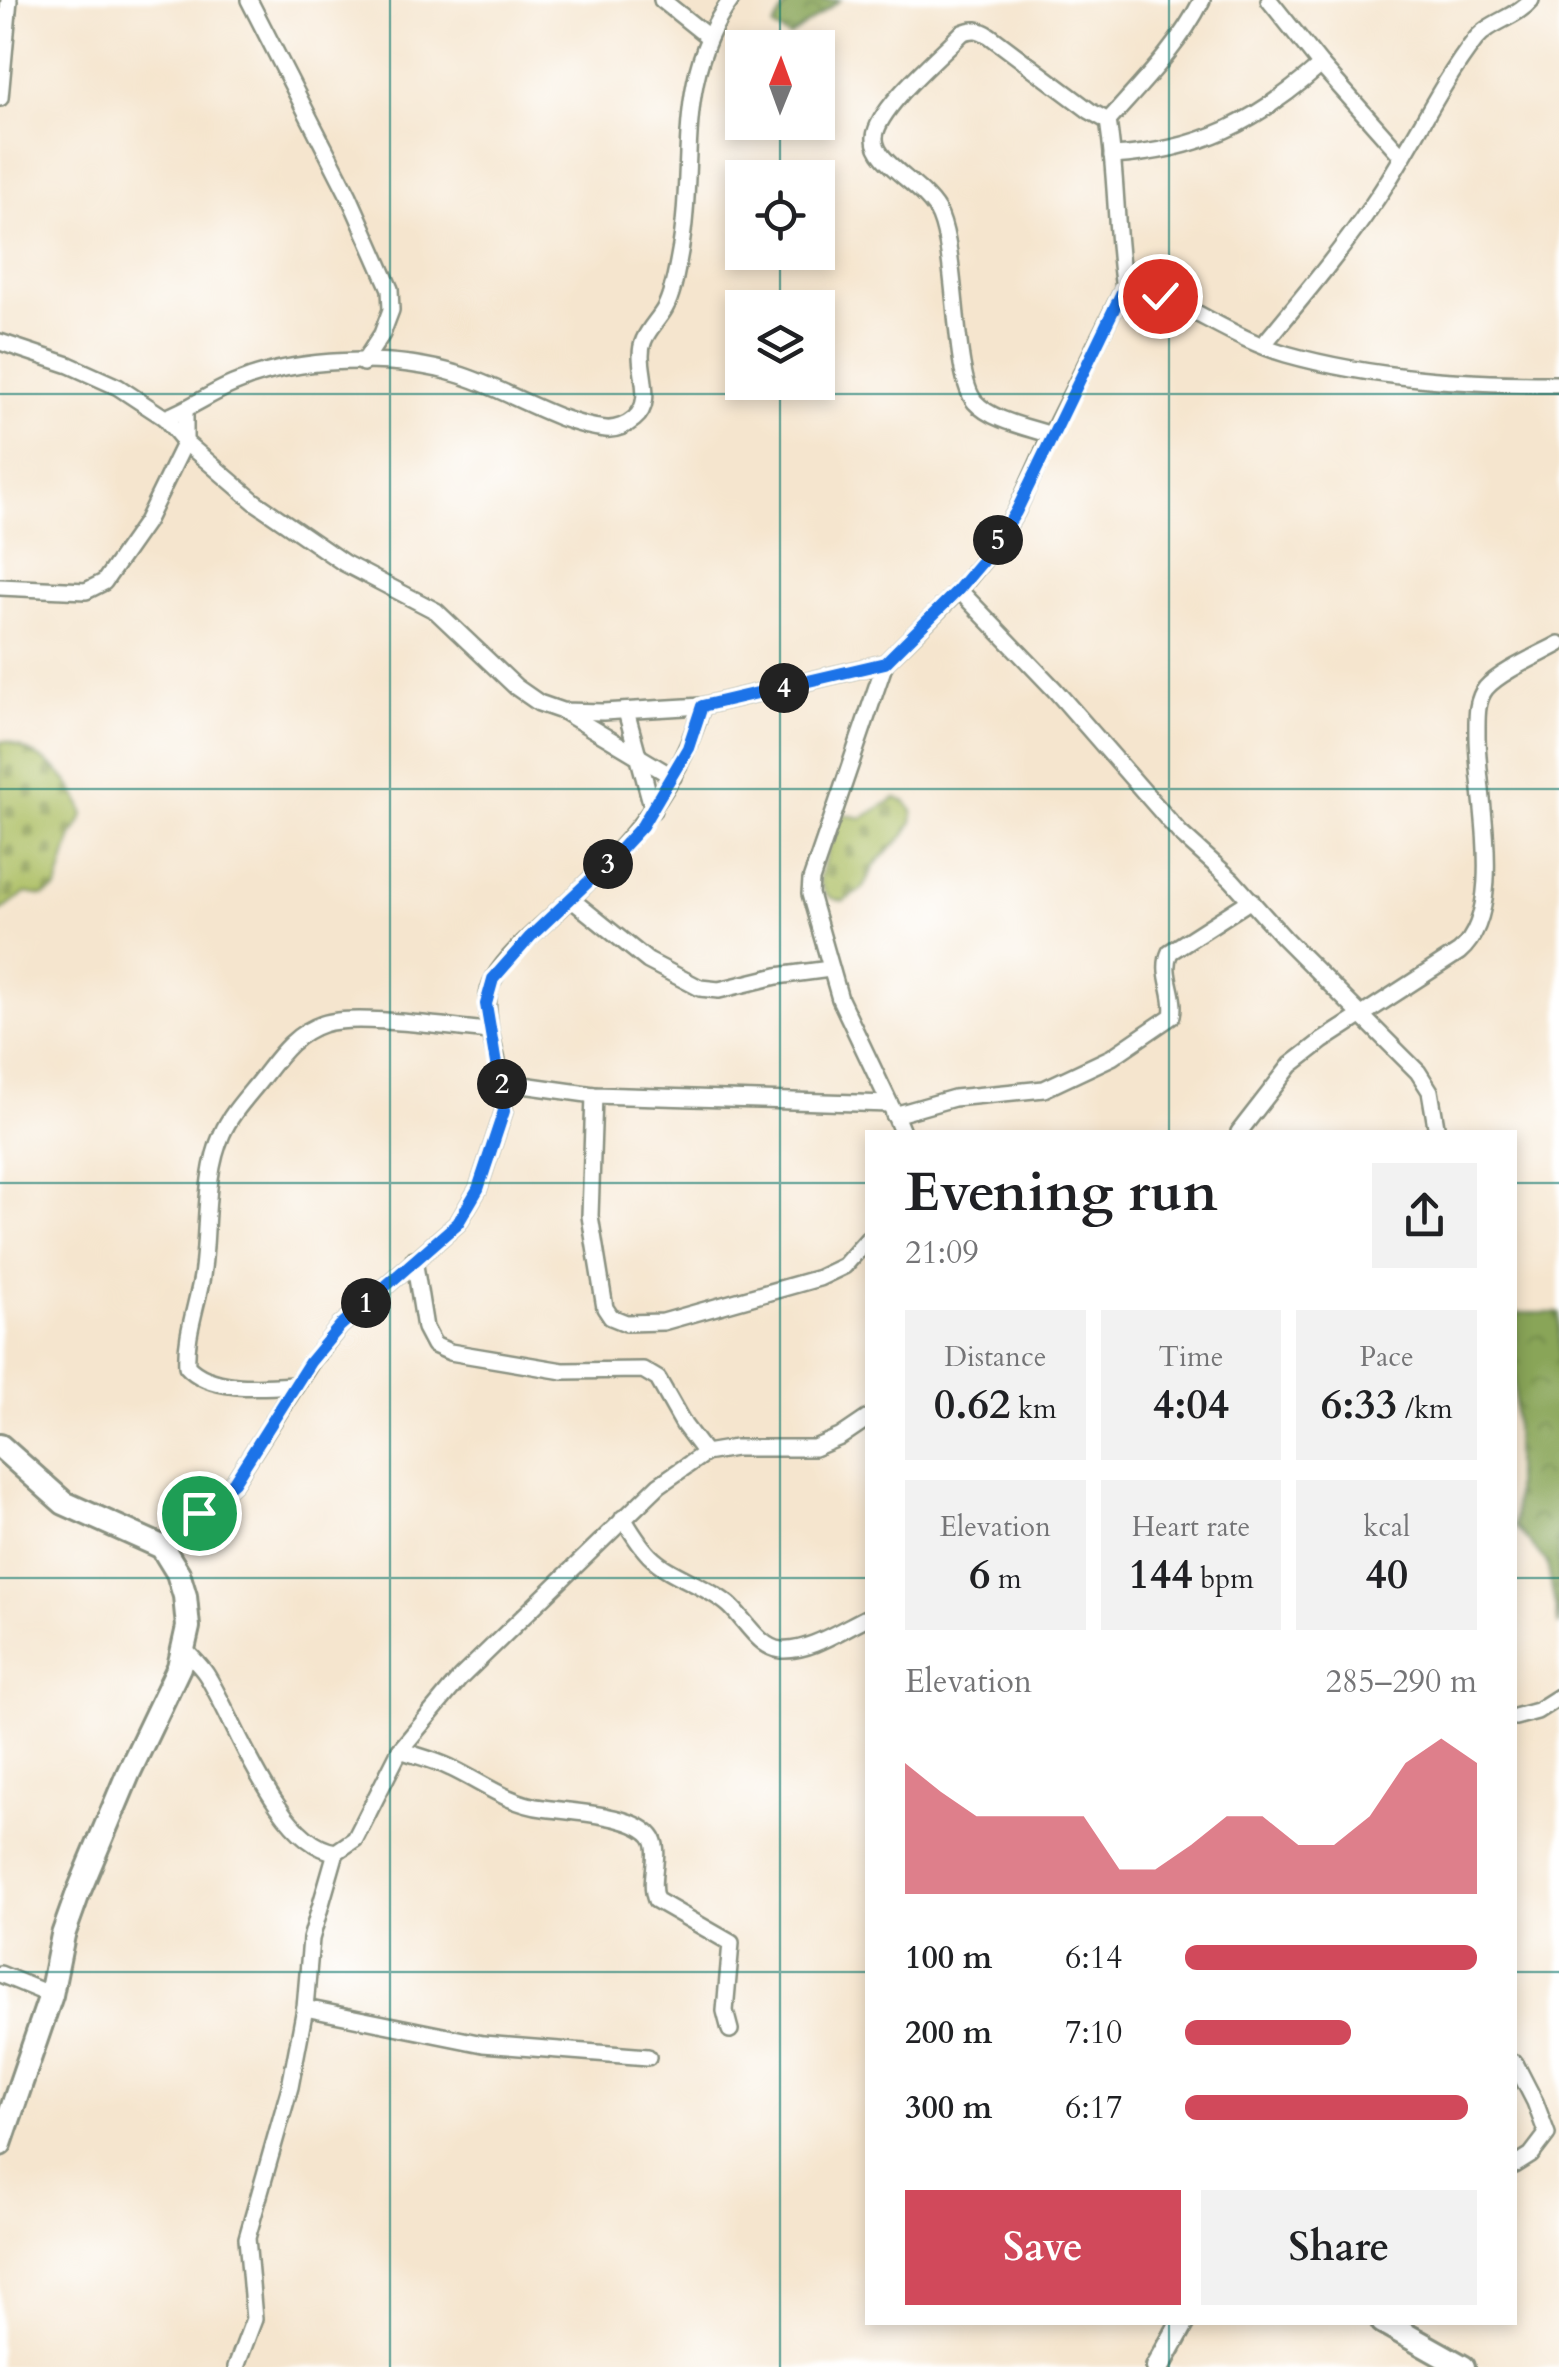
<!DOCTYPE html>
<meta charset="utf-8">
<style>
body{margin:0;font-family:Cardo,serif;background:#f2f2f2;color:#202124;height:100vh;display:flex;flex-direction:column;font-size:38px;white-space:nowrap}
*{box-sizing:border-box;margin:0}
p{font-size:32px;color:#757577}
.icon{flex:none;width:55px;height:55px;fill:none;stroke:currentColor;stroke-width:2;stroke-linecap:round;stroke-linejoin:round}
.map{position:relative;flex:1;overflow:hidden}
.details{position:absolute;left:865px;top:1130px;width:652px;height:1195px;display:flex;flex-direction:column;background:#fff;border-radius:0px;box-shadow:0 5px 15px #0003}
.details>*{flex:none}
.needle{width:65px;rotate:1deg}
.controls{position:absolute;left:725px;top:30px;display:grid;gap:20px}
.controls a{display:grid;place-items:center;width:110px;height:110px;border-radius:0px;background:#fff;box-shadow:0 5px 15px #0003;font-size:50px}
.pin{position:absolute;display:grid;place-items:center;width:85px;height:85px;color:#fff;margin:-42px;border:5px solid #fff;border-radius:50%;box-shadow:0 2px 10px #0007}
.km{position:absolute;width:50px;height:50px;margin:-25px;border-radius:50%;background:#222;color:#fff;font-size:28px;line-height:50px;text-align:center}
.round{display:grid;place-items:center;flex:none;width:105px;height:105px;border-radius:0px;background:#f2f2f2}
.overview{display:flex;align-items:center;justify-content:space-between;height:170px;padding:0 40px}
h1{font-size:55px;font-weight:800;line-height:75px}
.stats{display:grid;grid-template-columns:repeat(3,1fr);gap:15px;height:170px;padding:10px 40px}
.stats div{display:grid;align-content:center;border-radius:0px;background:#f2f2f2;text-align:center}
.stats b{font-size:42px;font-weight:800}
.stats small{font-size:28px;font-weight:400}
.stats p{font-size:28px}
.chart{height:280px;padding:20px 40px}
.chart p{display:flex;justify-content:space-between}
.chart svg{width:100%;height:180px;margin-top:10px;fill:#d1495b;opacity:.7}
.action{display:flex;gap:20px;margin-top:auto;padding:20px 40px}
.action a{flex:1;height:115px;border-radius:0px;background:#d1495b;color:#fff;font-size:40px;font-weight:800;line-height:115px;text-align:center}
.action a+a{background:#f2f2f2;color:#202124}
ul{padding:0 40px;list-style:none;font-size:32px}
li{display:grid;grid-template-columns:160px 120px 1fr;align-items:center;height:75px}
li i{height:25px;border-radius:12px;background:#d1495b}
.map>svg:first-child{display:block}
</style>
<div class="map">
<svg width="1559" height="2367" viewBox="0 0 1559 2367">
<defs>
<pattern id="forest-crowns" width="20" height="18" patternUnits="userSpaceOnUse" patternTransform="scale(2.5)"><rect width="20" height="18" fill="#89a558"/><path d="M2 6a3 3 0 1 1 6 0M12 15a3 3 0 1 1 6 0" fill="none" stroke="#6f884a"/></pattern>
<pattern id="cemetery-stones" width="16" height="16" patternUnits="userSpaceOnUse" patternTransform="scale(2.5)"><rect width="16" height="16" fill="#acbe62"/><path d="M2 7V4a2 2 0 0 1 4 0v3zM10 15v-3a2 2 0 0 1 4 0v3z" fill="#8b9c52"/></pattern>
</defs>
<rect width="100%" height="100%" fill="#fff"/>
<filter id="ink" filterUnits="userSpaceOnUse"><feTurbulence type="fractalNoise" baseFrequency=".01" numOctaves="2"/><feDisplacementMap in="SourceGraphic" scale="20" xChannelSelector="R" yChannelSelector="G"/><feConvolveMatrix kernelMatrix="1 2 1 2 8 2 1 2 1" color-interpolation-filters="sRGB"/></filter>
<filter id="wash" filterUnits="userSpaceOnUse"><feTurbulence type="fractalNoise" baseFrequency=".0048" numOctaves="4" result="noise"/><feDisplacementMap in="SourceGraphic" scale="40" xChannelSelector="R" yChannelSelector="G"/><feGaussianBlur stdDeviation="2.25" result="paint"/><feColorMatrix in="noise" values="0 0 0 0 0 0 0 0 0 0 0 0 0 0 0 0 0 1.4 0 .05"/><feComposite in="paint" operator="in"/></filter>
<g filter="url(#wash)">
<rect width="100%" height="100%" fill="#f5e5ce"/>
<g fill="url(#forest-crowns)" stroke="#547146" stroke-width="2.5">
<polygon points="789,0 840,0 790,37 773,27"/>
<polygon points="1515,1313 1559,1313 1559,1626 1547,1563 1515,1526"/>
</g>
<g fill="url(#cemetery-stones)" stroke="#667e4b" stroke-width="2.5">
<path d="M 5,741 C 44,756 72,774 84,815 L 71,839 L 57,889 L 43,896 L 26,893 L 0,912 L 0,742 Z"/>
<path d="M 896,798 L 906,802 L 913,811 L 912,822 L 905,835 L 877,862 L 861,890 L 844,901 C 828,899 822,893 819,878 L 840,813 L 862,818 Z"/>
</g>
</g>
<g filter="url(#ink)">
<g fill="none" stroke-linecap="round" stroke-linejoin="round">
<defs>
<g id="street">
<polyline points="249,0 349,196 390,289 391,310 382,334 363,363"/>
<polyline points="662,0 707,36"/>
<polyline points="1269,0 1321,65 1401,155"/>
<polyline points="0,98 9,0"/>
<path d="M 1108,121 C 1117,176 1115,232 1124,288"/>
<path d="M 1108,121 C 1142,83 1179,46 1202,0"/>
<path d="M 1112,156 C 1200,151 1256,122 1321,65"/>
<path d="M 0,342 L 69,365 L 118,387 L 165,418 C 189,409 209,394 233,384 C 295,357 391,354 457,374 C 503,387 559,425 606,429 C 616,430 627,425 634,419 C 658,399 633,364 644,340 C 649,328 659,319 665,308 C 673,293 676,273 679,257 C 697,167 672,80 731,0"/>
<path d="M 1263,345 C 1301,299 1340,253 1373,204 C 1410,151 1435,92 1475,40 C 1490,21 1516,18 1531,0"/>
<path d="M 165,418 L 185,442 L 255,502 L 344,563 L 436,611 L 516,687 L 539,703 L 562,711 L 603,712 L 702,706 L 885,663 L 959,590 L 991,551 L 1016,512 L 1051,435 C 1028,427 992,421 975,402 C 953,377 958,259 940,216 C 927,185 873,164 875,137 C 877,108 941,55 962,33 C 973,28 979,29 990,36 L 1090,111 L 1108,121"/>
<path d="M 1051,435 L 1124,288 C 1136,290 1150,292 1161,296 C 1203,314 1241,341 1286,354 C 1374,379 1468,384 1559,384"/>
<polyline points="0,587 86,591 104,582 146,522 185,442 185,411"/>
<polyline points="959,590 1055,690 1180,833 1232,880 1284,938 1418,1072 1430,1091 1437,1132"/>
<polyline points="626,711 653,810"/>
<polyline points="566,713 673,777"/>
<polyline points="571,899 648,961 700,988 719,990 777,976 830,969"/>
<polyline points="502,1082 594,1095 890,1104 840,999 810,894 811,880 885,663"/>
<polyline points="594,1095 590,1216 605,1308 611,1317 626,1323 663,1322 819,1278 844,1266 868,1239"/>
<polyline points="892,1108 902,1132"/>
<path d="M 894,1115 L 954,1098 L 1044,1089 L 1112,1057 L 1172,1016 C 1177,994 1160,973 1170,952 L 1251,900"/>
<path d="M 1239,1132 L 1291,1065 L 1322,1041 L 1459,952 C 1508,911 1476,792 1477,733 C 1477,718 1476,700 1486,688 C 1500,672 1539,655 1559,644"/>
<polyline points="414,1259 425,1328 434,1345 450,1352 563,1371 643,1370 658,1379 684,1425 705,1453"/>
<path d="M 296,1385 C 264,1387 210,1392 187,1366 C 185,1336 197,1306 202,1276 C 209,1230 203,1177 222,1134 C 231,1113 248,1096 262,1078 C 279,1056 295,1033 323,1024 C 355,1013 452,1028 490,1031 C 488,1014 484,995 494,978 C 510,951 540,928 563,906 C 625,848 679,789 702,706"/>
<path d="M 623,1518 C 631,1531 639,1545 650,1556 C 671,1577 704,1584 729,1605 C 744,1618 759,1648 781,1650 C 810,1652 842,1629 868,1617"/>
<polyline points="162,1547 234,1482 311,1362 340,1326 458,1223 478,1189 504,1111 502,1082 490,1031"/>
<path d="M 185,1650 C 192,1658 200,1665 206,1674 C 235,1719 277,1845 336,1852 L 355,1839 L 400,1750 L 460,1678 L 659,1485 L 705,1453 L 735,1448 L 814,1448 L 840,1437 L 868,1418"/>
<polyline points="1515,1717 1537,1711 1559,1697"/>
<path d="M 400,1750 C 417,1756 435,1760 451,1768 C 481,1782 509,1804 543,1808 C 569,1812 639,1814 653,1839 C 661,1855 648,1881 656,1900 L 731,1943 L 725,2011 L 730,2030"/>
<polyline points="0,1974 51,1995"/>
<polyline points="305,2008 483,2044 648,2057"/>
<polyline points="1515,2063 1535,2102 1547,2134 1531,2155 1515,2165"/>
<polyline points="236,2367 254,2319 247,2238 290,2087 305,2008 311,1939 336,1852"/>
</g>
<g id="secondary">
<polyline points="0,1446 64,1503 162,1547 178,1573 185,1596 188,1627 179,1667 128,1774 78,1893 63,1935 51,1995 0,2144"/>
<polyline points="1383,2322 1463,2367"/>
<polyline points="1158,2367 1183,2322"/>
</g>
</defs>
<use href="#street" stroke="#8a9181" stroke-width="20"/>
<use href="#secondary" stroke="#8a9181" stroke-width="28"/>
<use href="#street" stroke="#fff" stroke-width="15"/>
<use href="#secondary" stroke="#fff" stroke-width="22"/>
</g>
</g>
<g fill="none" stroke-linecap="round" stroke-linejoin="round" filter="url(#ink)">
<defs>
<polyline id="route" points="199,1513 234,1482 310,1362 340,1326 458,1223 478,1189 504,1111 486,1004 493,979 530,937 605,866 642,826 688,748 702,706 885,663 958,590 991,551 1016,512 1124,288 1160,296"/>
</defs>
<use href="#route" stroke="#fff" stroke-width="20"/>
<use href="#route" stroke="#1a73e8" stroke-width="12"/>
</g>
<path fill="none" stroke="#0f766e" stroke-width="2.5" stroke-opacity="0.55" d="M 390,0 L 390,2367M 780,0 L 780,48M 1169,0 L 1169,1132M 780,122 L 780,178M 780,252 L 780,308M 780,382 L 780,2367M 0,394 L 1559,394M 0,789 L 1559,789M 0,1183 L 868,1183M 1515,1183 L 1559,1183M 0,1578 L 868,1578M 1515,1578 L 1559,1578M 0,1972 L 868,1972M 1515,1972 L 1559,1972M 1169,2322 L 1169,2367"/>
</svg>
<div class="controls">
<a><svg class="needle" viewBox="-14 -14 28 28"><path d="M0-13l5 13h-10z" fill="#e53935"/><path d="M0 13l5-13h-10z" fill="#757577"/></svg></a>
<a><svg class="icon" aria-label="locate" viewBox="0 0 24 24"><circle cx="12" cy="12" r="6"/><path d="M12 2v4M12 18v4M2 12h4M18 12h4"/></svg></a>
<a><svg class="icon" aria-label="layers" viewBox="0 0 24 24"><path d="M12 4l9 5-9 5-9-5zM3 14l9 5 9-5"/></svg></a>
</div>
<div class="pin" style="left:199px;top:1513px;background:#1e9e55"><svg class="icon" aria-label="arrive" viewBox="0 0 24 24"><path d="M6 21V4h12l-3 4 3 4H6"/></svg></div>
<div class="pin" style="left:1160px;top:296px;background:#d93025"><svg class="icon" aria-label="check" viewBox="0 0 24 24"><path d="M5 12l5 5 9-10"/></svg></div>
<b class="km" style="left:366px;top:1303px">1</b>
<b class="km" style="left:502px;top:1084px">2</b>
<b class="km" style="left:608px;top:864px">3</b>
<b class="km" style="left:784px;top:688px">4</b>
<b class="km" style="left:998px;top:540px">5</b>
<section class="details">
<div class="overview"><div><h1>Evening run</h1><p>21:09</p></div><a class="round"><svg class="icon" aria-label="share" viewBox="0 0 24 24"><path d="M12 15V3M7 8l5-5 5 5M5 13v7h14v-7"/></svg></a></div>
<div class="stats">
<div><p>Distance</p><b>0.62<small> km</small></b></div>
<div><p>Time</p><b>4:04</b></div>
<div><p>Pace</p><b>6:33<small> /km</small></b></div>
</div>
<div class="stats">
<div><p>Elevation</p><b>6<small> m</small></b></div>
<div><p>Heart rate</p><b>144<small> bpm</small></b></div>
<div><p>kcal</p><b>40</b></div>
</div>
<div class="chart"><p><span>Elevation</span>285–290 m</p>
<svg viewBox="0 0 160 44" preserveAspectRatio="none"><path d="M0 44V12L10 19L20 25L30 25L40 25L50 25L60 38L70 38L80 32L90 25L100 25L110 32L120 32L130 25L140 12L150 6L160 12V44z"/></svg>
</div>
<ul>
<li><b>100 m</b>6:14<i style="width:100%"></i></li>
<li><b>200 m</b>7:10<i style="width:57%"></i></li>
<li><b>300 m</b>6:17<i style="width:97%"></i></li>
</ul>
<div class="action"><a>Save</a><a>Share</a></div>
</section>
</div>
